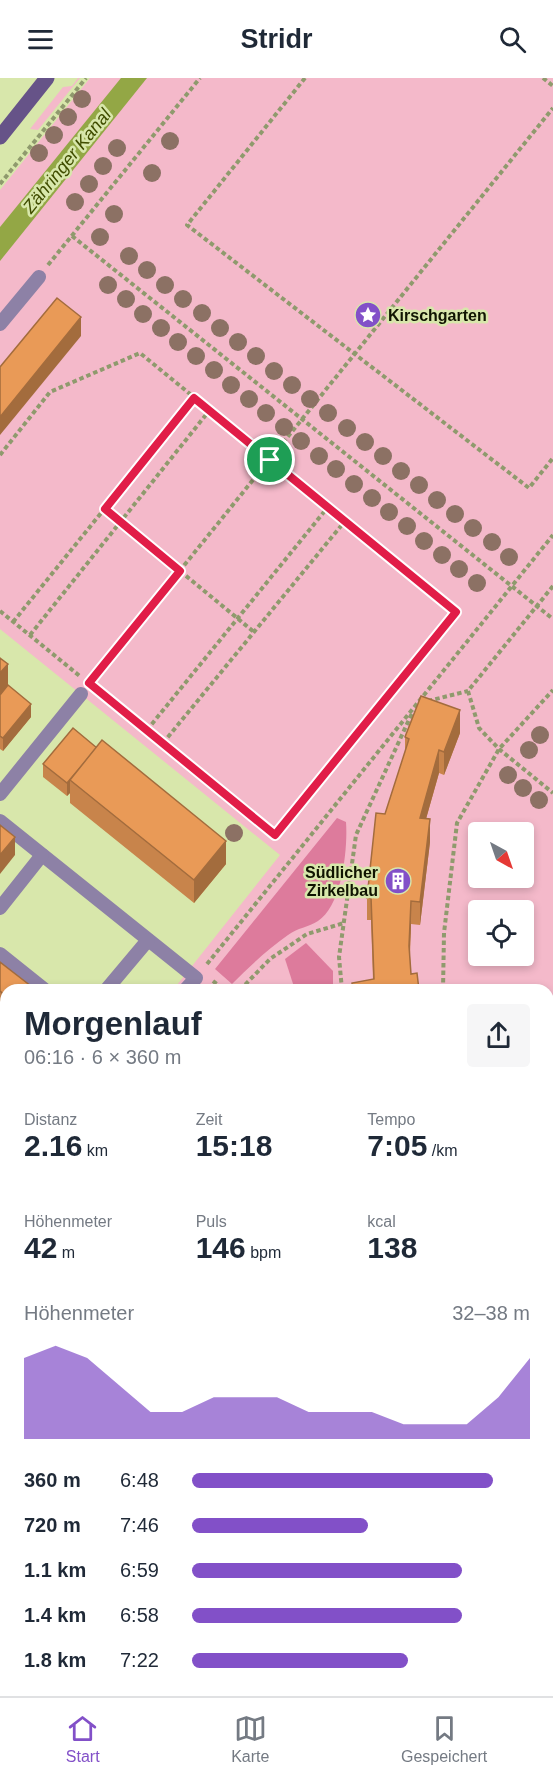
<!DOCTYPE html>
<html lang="de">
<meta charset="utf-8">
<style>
body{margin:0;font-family:Arial,sans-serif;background:#f6f6f7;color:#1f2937;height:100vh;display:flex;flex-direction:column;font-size:22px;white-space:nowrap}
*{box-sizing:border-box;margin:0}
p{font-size:20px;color:#747a83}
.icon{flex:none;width:33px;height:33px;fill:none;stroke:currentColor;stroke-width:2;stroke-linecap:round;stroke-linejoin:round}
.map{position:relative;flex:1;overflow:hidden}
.panel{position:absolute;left:0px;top:906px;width:554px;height:712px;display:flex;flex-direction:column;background:#fff;border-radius:18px 18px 0 0;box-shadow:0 3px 9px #0003}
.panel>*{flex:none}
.needle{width:39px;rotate:140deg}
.tools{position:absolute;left:468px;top:744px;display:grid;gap:12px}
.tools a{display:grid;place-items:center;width:66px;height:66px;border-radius:6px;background:#fff;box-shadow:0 3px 9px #0003;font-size:30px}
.pin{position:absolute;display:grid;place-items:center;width:51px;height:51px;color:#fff;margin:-26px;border:3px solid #fff;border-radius:50%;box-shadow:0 2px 6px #0007}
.round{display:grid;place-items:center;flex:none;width:63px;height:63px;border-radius:6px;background:#f6f6f7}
.overview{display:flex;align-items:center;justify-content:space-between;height:102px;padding:0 24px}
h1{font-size:33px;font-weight:800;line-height:45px}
.stats{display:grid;grid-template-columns:repeat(3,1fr);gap:9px;height:102px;padding:6px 24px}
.stats div{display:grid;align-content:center}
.stats b{font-size:30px;font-weight:800}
.stats small{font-size:16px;font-weight:400}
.stats p{font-size:16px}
.chart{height:168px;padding:12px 24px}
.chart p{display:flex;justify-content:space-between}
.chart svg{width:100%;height:108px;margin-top:6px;fill:#8250c8;opacity:.7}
ul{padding:0 24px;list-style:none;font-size:20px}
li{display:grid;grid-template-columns:96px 72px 1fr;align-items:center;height:45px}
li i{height:15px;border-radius:8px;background:#8250c8}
header{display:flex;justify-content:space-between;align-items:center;height:78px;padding:0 24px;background:#fff;font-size:27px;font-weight:800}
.tabs{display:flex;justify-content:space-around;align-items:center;height:84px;border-top:2px solid #e0e1e3;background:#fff;font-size:16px;color:#747a83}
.tabs a{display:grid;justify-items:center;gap:3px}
.tabs .on{color:#8250c8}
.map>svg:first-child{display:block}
</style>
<header><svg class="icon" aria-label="menu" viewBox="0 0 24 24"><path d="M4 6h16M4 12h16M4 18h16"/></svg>Stridr<svg class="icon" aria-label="search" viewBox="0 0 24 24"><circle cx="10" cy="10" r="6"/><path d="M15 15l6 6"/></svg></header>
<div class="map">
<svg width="553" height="1618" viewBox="0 0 553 1618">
<rect width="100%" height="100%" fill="#d8e7ab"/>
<g fill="#f4b9ca" fill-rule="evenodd">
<polygon points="78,0 80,0 38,52 30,51 63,9 72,8"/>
<path d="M 90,0 L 553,0 L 553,1342 L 548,1337 L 548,912 L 173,912 L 280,777 L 0,551 L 0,112 ZM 478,754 L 524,754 L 524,800 L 478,800 ZM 478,832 L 524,832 L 524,878 L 478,878 Z"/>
</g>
<g fill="#dd7b9c">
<path d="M 337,740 L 346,744 C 348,770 342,828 318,843 C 309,849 297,850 288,857 C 268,871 250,888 232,906 L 215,891 Z"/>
<polygon points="306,865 333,893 333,912 295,912 285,881"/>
</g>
<polygon fill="#93a745" points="121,0 147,0 0,183 0,149"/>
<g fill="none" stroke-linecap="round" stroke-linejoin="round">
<g stroke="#8f9a6d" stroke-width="4" stroke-dasharray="4.5 3" stroke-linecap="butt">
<polyline points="305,0 187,147 529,410 553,380"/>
<polyline points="543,0 553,8"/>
<polyline points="0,106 86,0"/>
<polyline points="72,158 553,541"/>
<polyline points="48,187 200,0"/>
<polyline points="0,377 50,314 140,275 456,534 275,757 99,613"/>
<polyline points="105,431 254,554"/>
<polyline points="553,508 468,613 479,650 499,671 553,715"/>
<polyline points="0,533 81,599"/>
<polyline points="13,544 194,320"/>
<polyline points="30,557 209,333"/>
<polyline points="90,604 553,30"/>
<polyline points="428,623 468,613"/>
<polyline points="147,652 328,429"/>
<polyline points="163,665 345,443"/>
<polyline points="207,886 553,457"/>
<polyline points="213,903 224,912"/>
<polyline points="240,912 270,881 307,856 344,845"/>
<polyline points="342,912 339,879 356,757 413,633"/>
<polyline points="443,912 444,855 457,745 499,671 553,612"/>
<polyline points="548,929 553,928"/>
<polyline points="548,1207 553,1200"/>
<polyline points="0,1517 6,1521"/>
<polyline points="174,1612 185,1618"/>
<polyline points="388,1618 393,1612"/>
</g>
<g stroke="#8d81a6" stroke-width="14">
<polyline points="0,246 39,199"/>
<polyline points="0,716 81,616"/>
<polyline points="0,743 196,900 185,912"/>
<polyline points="0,830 42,777"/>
<polyline points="0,876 45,912"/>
<polyline points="106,912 148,862"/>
</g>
<g stroke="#8d81a6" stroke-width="15">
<polyline points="0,970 6,975"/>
<polyline points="0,1145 6,1137"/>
<polyline points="144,1612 155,1618"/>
</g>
<polyline stroke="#665388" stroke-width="15" points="0,59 47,0"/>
</g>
<g fill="#8c7164">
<circle cx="82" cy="21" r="9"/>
<circle cx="68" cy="39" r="9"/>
<circle cx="54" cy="57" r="9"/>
<circle cx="170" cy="63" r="9"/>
<circle cx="117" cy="70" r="9"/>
<circle cx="39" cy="75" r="9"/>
<circle cx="103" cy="88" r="9"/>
<circle cx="152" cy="95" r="9"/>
<circle cx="89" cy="106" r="9"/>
<circle cx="75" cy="124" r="9"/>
<circle cx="114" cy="136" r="9"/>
<circle cx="100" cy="159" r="9"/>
<circle cx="129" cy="178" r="9"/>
<circle cx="147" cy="192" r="9"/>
<circle cx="108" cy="207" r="9"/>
<circle cx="165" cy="207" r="9"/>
<circle cx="126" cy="221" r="9"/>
<circle cx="183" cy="221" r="9"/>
<circle cx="202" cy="235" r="9"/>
<circle cx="143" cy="236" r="9"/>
<circle cx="161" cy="250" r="9"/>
<circle cx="220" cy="250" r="9"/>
<circle cx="178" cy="264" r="9"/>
<circle cx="238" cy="264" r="9"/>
<circle cx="196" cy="278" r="9"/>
<circle cx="256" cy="278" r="9"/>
<circle cx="214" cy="292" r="9"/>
<circle cx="274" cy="293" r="9"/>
<circle cx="231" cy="307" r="9"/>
<circle cx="292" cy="307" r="9"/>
<circle cx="249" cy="321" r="9"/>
<circle cx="310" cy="321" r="9"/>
<circle cx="266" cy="335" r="9"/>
<circle cx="328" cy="335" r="9"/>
<circle cx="284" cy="349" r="9"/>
<circle cx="347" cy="350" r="9"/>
<circle cx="301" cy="363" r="9"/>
<circle cx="365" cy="364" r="9"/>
<circle cx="319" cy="378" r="9"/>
<circle cx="383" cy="378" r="9"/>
<circle cx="336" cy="391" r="9"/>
<circle cx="401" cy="393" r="9"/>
<circle cx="354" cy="406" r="9"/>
<circle cx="419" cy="407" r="9"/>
<circle cx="372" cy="420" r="9"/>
<circle cx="437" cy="422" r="9"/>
<circle cx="389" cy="434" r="9"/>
<circle cx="455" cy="436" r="9"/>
<circle cx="407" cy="448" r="9"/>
<circle cx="473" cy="450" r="9"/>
<circle cx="424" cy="463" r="9"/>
<circle cx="492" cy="464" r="9"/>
<circle cx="442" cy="477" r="9"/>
<circle cx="509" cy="479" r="9"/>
<circle cx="459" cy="491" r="9"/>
<circle cx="477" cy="505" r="9"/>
<circle cx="540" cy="657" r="9"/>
<circle cx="529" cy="672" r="9"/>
<circle cx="508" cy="697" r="9"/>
<circle cx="523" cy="710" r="9"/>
<circle cx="539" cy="722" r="9"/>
<circle cx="234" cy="755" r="9"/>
</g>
<g fill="#c8844b">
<polygon points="0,580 8,607 31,639 3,673 0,671"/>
<polygon points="460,655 444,697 439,695 426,741 430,764 420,847 411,846 410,878 411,896 419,912 352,912 352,905 373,902 371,842 367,842 367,820 385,736 405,674 405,659"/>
<polygon points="43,686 226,786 194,825 70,725 70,715 67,718 43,699"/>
<polygon points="0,884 6,912 6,936 0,931"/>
<polygon points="0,1210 6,1223 5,1247 6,1247 6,1294 0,1308"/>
<polygon points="548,1314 553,1319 553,1510 550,1507 548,1510"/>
<polygon points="0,1326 6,1329 6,1389 0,1386"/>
<polygon points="0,1411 6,1415 6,1513 0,1509"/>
<polygon points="0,1535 6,1538 6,1612 131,1612 141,1618 0,1618"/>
<polygon points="310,1612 370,1612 370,1617 369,1618 315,1618 310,1614"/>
</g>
<g fill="#a36c3d">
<polygon points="81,239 81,258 0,357 0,339"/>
<polygon points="8,586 8,609 0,618 0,595"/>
<polygon points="31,626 31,639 3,673 3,660"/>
<polygon points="460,632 460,655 444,697 444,674"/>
<polygon points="439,672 439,695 420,762 420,740"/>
<polygon points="70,702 70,715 67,718 67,705"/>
<polygon points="430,741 430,764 420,847 420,824"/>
<polygon points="15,759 15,777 0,796 0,777"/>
<polygon points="226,763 226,786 194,825 194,802"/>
<polygon points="411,823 411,846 409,891 409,868"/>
<polygon points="6,1108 6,1115 0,1123 0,1116"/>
<polygon points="6,1281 6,1294 0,1308 0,1295"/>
<polygon points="553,1334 553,1356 548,1339"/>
<polygon points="550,1485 550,1507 548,1510 548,1487"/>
<polygon points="73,1612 83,1612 80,1618 70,1618"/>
<polygon points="368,1612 370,1612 369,1618 364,1618"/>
</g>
<g fill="#e99a57" stroke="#a36c3d" stroke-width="1.5">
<polygon points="57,220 81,239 0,339 0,289"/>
<polygon points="0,580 8,586 0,595"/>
<polygon points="8,607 31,626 3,660 0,658 0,617"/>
<polygon points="421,618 460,632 444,674 439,672 420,740 430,741 420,824 411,823 409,868 411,896 417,895 419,912 353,912 352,905 374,901 371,819 367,820 376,735 385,736 409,661 405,659"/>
<polygon points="73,650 97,670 67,705 43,686"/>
<polygon points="102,662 226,763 194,802 70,702"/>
<polygon points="0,747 15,759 0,777"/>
<polygon points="0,884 36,912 6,912 6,918 0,913"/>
<polygon points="0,1007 6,1012 6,1108 0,1116"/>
<polygon points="0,1210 6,1210 5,1247 6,1247 6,1281 0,1295 0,1262 5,1250 0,1250"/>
<polygon points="548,1314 553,1319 553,1334 548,1339 553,1344 553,1426 548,1420"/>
<polygon points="0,1326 6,1329 6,1376 0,1373"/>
<polygon points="0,1411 6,1415 6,1484 0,1481"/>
<polygon points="553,1429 553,1487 550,1485 548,1487 548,1435"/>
<polygon points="0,1535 6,1538 6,1605 0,1601"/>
<polygon points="553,1584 553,1618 525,1618 529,1612 548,1612 548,1591"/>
<polygon points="21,1612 73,1612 70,1618 49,1618 41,1613 38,1618 31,1618"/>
<polygon points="76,1612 131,1612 141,1618 73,1618"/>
<polygon points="316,1612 368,1612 364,1618 323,1618"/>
</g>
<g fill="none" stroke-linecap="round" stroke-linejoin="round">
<defs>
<polygon id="route" points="194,320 456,534 275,757 89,605 180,493 105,431"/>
</defs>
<use href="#route" stroke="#fff" stroke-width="12"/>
<use href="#route" stroke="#e11d48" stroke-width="8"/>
</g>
<defs>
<symbol id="sight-disc" viewBox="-11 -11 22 22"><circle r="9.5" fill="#8250c8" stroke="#d8e7ab"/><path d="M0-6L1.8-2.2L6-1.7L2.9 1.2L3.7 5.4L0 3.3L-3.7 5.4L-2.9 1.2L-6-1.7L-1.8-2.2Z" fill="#fff"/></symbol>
<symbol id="building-disc" viewBox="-11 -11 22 22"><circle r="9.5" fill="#8250c8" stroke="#d8e7ab"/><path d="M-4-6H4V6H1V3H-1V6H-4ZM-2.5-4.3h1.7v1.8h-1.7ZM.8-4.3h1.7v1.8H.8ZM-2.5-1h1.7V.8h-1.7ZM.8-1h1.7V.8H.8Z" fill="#fff"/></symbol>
</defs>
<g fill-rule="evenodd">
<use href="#sight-disc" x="353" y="222" width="30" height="30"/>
<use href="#building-disc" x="383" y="788" width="30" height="30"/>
</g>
<g text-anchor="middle" stroke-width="5" stroke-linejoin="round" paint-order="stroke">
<g font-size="16" font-weight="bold" fill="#101401" stroke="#d8e7ab" text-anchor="start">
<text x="388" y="243">Kirschgarten</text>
<text x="378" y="800" text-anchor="end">Südlicher<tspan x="378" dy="18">Zirkelbau</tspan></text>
</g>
<g font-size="18" font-style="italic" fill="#404d00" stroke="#d8e7ab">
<text transform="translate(67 83) rotate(-51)" y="6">Zähringer Kanal</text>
</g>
</g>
</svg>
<div class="tools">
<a><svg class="needle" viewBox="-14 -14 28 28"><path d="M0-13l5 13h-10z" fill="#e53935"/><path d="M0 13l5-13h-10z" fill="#747a83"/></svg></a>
<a><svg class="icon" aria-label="locate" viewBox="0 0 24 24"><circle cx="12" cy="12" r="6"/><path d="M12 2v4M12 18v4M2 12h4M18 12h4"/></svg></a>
</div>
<div class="pin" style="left:270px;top:382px;background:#1e9e55"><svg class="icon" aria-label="arrive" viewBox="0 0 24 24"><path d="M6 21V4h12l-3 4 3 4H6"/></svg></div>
<section class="panel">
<div class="overview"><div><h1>Morgenlauf</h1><p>06:16 · 6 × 360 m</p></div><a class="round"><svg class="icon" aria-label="share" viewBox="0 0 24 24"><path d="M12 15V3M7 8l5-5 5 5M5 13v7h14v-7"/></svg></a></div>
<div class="stats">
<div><p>Distanz</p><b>2.16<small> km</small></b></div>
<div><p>Zeit</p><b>15:18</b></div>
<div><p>Tempo</p><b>7:05<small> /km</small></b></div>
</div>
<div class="stats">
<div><p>Höhenmeter</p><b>42<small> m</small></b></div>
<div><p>Puls</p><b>146<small> bpm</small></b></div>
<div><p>kcal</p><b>138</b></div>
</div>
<div class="chart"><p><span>Höhenmeter</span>32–38 m</p>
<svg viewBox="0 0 160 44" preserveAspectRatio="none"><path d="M0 44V11L10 6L20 11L30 22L40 33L50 33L60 27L70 27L80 27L90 33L100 33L110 33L120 38L130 38L140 38L150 27L160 11V44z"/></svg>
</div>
<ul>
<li><b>360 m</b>6:48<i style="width:89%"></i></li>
<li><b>720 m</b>7:46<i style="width:52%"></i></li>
<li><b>1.1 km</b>6:59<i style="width:80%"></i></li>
<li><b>1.4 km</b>6:58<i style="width:80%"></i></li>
<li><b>1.8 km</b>7:22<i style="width:64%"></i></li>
</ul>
</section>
</div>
<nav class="tabs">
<a class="on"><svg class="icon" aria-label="home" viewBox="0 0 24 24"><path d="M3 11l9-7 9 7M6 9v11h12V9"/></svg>Start</a>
<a><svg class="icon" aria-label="map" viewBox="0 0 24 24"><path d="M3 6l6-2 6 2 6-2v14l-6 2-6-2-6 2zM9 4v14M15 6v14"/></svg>Karte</a>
<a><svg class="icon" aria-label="saved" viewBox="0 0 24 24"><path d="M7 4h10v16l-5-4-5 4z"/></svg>Gespeichert</a>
</nav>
